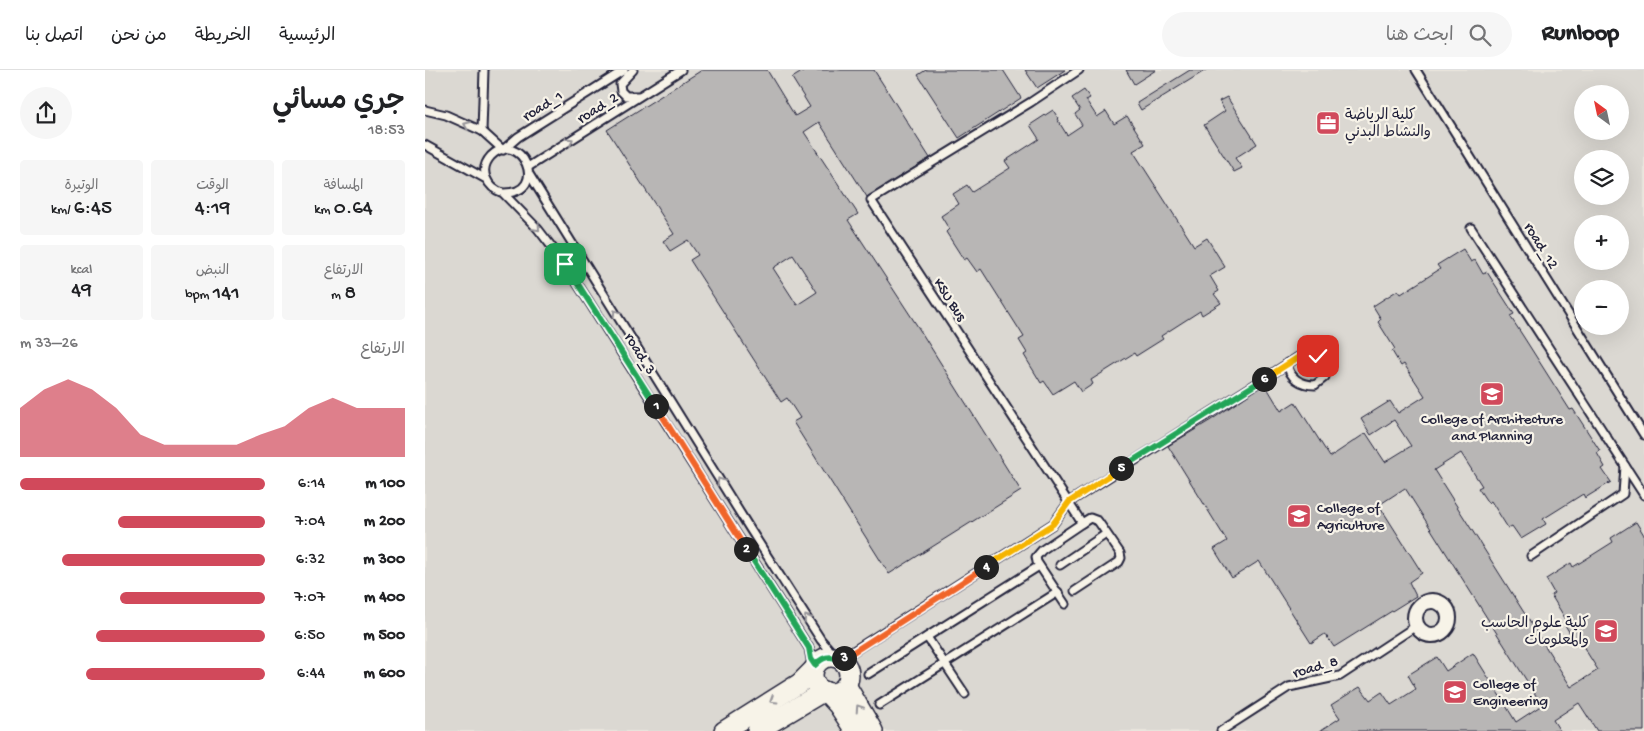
<!DOCTYPE html>
<html lang="ar">
<meta charset="utf-8">
<style>
body{margin:0;font-family:"Gochi Hand","Playpen Sans Arabic",sans-serif;background:#f6f6f6;color:#202124;direction:rtl;height:100vh;display:flex;flex-direction:column;font-size:19px;white-space:nowrap}
*{box-sizing:border-box;margin:0}
p{font-size:16px;color:#757577}
.icon{flex:none;width:28px;height:28px;fill:none;stroke:currentColor;stroke-width:2;stroke-linecap:round;stroke-linejoin:round}
.map{position:relative;flex:1;overflow:hidden;direction:ltr}
.sheet{display:flex;flex-direction:column;background:#fff;width:425px}
.sheet>*{flex:none}
.needle{width:32px;rotate:327deg}
.tools{position:absolute;left:1149px;top:15px;display:grid;gap:10px}
.tools a{display:grid;place-items:center;width:55px;height:55px;border-radius:50%;background:#fff;box-shadow:0 5px 20px #0002;font-size:25px}
.pin{position:absolute;display:grid;place-items:center;width:42px;height:42px;color:#fff;margin:-21px;border-radius:10px;box-shadow:0 2px 8px #0006}
.km{position:absolute;width:25px;height:25px;margin:-12px;border-radius:50%;background:#222;color:#fff;font-size:14px;line-height:25px;text-align:center}
.round{display:grid;place-items:center;flex:none;width:52px;height:52px;border-radius:26px;background:#f6f6f6}
.headline{display:flex;align-items:center;justify-content:space-between;height:85px;padding:0 20px}
h1{font-size:28px;font-weight:600;line-height:38px}
.figures{display:grid;grid-template-columns:repeat(3,1fr);gap:8px;height:85px;padding:5px 20px}
.figures div{display:grid;align-content:center;border-radius:5px;background:#f6f6f6;text-align:center}
.figures b{font-size:21px;font-weight:600}
.figures small{font-size:14px;font-weight:400}
.figures p{font-size:14px}
.chart{height:140px;padding:10px 20px}
.chart p{display:flex;justify-content:space-between}
.chart svg{width:100%;height:90px;margin-top:5px;fill:#d1495b;opacity:.7}
ul{padding:0 20px;list-style:none;font-size:16px}
li{display:grid;grid-template-columns:80px 60px 1fr;align-items:center;height:38px}
li i{height:12px;border-radius:6px;background:#d1495b}
header{display:flex;align-items:center;gap:30px;box-sizing:border-box;height:70px;padding:0 25px;background:#fff;border-bottom:1px solid #e0e0e0}
header strong{font-size:24px}
nav{display:flex;gap:28px;margin-inline-start:auto;font-size:18px}
.search{width:350px;height:45px;background:#f6f6f6;display:flex;align-items:center;gap:12px;box-sizing:border-box;padding:0 18px;border-radius:28px;color:#757577;font-size:19px}
main{display:flex;flex:1;min-height:0}
.map>svg:first-child{display:block}
</style>
<header>
<strong>Runloop</strong>
<div class="search"><svg class="icon" aria-label="search" viewBox="0 0 24 24"><circle cx="10" cy="10" r="6"/><path d="M15 15l6 6"/></svg>ابحث هنا</div>
<nav><a>الرئيسية</a><a>الخريطة</a><a>من نحن</a><a>اتصل بنا</a></nav>
</header>
<main>
<div class="map">
<svg width="1219" height="661" viewBox="0 0 1219 661">
<rect width="100%" height="100%" fill="#eae6de"/>
<filter id="ink" filterUnits="userSpaceOnUse"><feTurbulence type="fractalNoise" baseFrequency=".02" numOctaves="2"/><feDisplacementMap in="SourceGraphic" scale="10" xChannelSelector="R" yChannelSelector="G"/><feConvolveMatrix kernelMatrix="1 2 1 2 8 2 1 2 1" color-interpolation-filters="sRGB"/></filter>
<g filter="url(#ink)">
<path fill="#dbd8d2" fill-rule="evenodd" d="M 0,0 L 1219,0 L 1219,661 L 0,661 ZM 1158,24 L 1195,24 L 1195,61 L 1158,61 ZM 1158,89 L 1195,89 L 1195,126 L 1158,126 ZM 1158,154 L 1195,154 L 1195,191 L 1158,191 ZM 1158,219 L 1195,219 L 1195,256 L 1158,256 Z"/>
<g fill="#b8b6b5" stroke="#22223b" fill-rule="evenodd">
<path d="M 277,0 L 342,0 L 370,46 L 385,37 L 367,8 L 380,0 L 449,0 L 505,88 L 442,127 L 394,52 L 379,62 L 433,144 L 423,150 L 493,257 L 596,421 L 464,504 L 368,352 L 375,348 L 362,328 L 356,332 L 265,190 L 273,185 L 263,170 L 245,181 L 238,171 L 249,164 L 182,60 ZM 368,185 L 392,222 L 372,235 L 348,198 Z"/>
<polygon points="501,0 578,0 596,28 534,68 493,5"/>
<polygon points="600,0 640,0 612,18"/>
<polygon points="701,0 731,0 709,14"/>
<polygon points="765,0 781,0 716,40 712,33"/>
<polygon points="659,20 665,28 661,30 672,47 681,41 689,54 702,46 720,74 708,81 769,176 782,168 800,197 785,206 794,221 789,224 796,233 777,245 775,241 736,266 738,269 711,286 709,283 666,310 668,314 656,322 649,311 628,324 619,311 616,313 599,285 602,283 594,270 599,267 556,199 552,202 542,188 539,190 521,162 524,159 516,146 534,134 528,124 542,115 547,122 585,98 580,91 614,69 605,55 628,40 633,48 632,49 642,65 657,55 650,44 655,40 647,28"/>
<polygon points="802,27 832,74 810,88 817,98 809,102 779,55 800,41 794,31"/>
<polygon points="1038,179 1046,192 1050,190 1058,204 1062,202 1089,244 1085,246 1098,266 1145,340 1148,339 1175,381 1172,383 1180,397 1177,399 1186,412 1160,428 1158,424 1118,449 1121,454 1096,469 1087,456 1083,458 1066,431 1063,433 1053,418 1057,416 1036,383 1009,400 1146,617 1173,600 1153,568 1149,570 1140,555 1143,553 1126,525 1129,523 1121,509 1146,493 1148,497 1169,484 1188,472 1186,468 1211,452 1219,465 1219,661 1172,661 1154,633 1128,650 1135,661 895,661 915,648 906,635 925,623 935,617 945,630 957,622 966,635 991,619 983,605 1012,587 1021,601 1048,583 1091,652 1117,635 980,418 954,435 997,503 984,512 991,526 909,577 900,564 886,573 834,491 807,508 789,479 802,471 743,376 786,350 838,315 841,316 856,341 870,332 905,387 941,363 960,392 986,376 969,350 946,365 936,349 965,331 973,343 1000,326 979,294 976,296 967,281 970,279 953,252 956,249 948,236 973,220 976,224 1015,199 1012,195"/>
</g>
<g fill="none" stroke-linecap="round" stroke-linejoin="round">
<defs>
<g id="lane">
<polyline points="208,0 195,14 196,21 201,26 214,26"/>
<polyline points="991,0 1219,365"/>
<polyline points="0,40 21,45 57,61 78,80 93,67 199,0"/>
<polyline points="57,61 59,0"/>
<polyline points="0,75 61,109"/>
<polyline points="103,97 256,0"/>
<polyline points="104,104 325,459 396,570 411,587"/>
<path d="M 78,123 C 127,124 95,57 66,86 C 53,100 62,118 78,123 L 113,159 L 140,194 L 384,578 L 386,589 L 390,595"/>
<polyline points="1046,158 1219,425"/>
<polyline points="1106,486 1198,424 1200,396"/>
<polyline points="635,495 681,464"/>
<polyline points="650,521 694,492 696,488 695,483 673,451 665,448 657,453"/>
<polyline points="640,534 612,492 611,487 617,480 657,453 446,130 606,32 654,0"/>
<polyline points="502,567 540,624"/>
<path d="M 416,589 L 628,454 L 644,432 L 875,286 L 885,283 L 896,287 L 900,297 L 900,307 L 890,315 C 876,315 864,308 862,293"/>
<polyline points="443,604 614,496"/>
<polyline points="454,635 633,522"/>
<polyline points="796,661 864,617 915,606 991,556"/>
</g>
<circle id="street" cx="1007" cy="548" r="17"/>
<g id="secondary">
<circle cx="406" cy="605" r="18"/>
<polyline points="421,615 448,661"/>
<polyline points="401,622 413,635 430,661"/>
<polyline points="299,661 375,613 387,601"/>
<polyline points="332,661 399,621"/>
</g>
</defs>
<use href="#lane" stroke="#22223b" stroke-width="11"/>
<use href="#street" stroke="#22223b" stroke-width="18"/>
<use href="#secondary" stroke="#22223b" stroke-width="22"/>
<use href="#lane" stroke="#f7f3e8" stroke-width="7"/>
<use href="#street" stroke="#f7f3e8" stroke-width="14"/>
<use href="#secondary" stroke="#f7f3e8" stroke-width="19"/>
</g>
<defs><path id="oneway-chevron" d="M-2-3.5L2.5 0L-2 3.5" fill="none" stroke-width="1.6" stroke-linecap="round" stroke-linejoin="round" transform="scale(1.25)"/></defs>
<g stroke="#97959a">
<use href="#oneway-chevron" transform="translate(42 55) rotate(-157)"/>
<use href="#oneway-chevron" transform="translate(145 71) rotate(-32)"/>
<use href="#oneway-chevron" transform="translate(112 158) rotate(48)"/>
<use href="#oneway-chevron" transform="translate(191 243) rotate(-122)"/>
<use href="#oneway-chevron" transform="translate(295 411) rotate(-122)"/>
<use href="#oneway-chevron" transform="translate(382 548) rotate(-123)"/>
<use href="#oneway-chevron" transform="translate(348 630) rotate(148)"/>
<use href="#oneway-chevron" transform="translate(434 638) rotate(-123)"/>
</g>
</g>
<g fill="none" stroke-linecap="round" stroke-linejoin="round" filter="url(#ink)">
<defs>
<polyline id="split-1" points="140,194 231,336"/>
<polyline id="split-2" points="231,336 321,479"/>
<path id="split-3" d="M 321,479 L 384,578 L 386,589 L 390,595 C 398,586 406,585 416,590 L 419,588"/>
<polyline id="split-4" points="419,588 561,497"/>
<polyline id="split-5" points="561,497 628,454 644,432 696,398"/>
<polyline id="split-6" points="696,398 839,309"/>
<polyline id="split-7" points="839,309 880,283 893,286"/>
</defs>
<use href="#split-1" stroke="#fff" stroke-width="10"/>
<use href="#split-2" stroke="#fff" stroke-width="10"/>
<use href="#split-3" stroke="#fff" stroke-width="10"/>
<use href="#split-4" stroke="#fff" stroke-width="10"/>
<use href="#split-5" stroke="#fff" stroke-width="10"/>
<use href="#split-6" stroke="#fff" stroke-width="10"/>
<use href="#split-7" stroke="#fff" stroke-width="10"/>
<use href="#split-1" stroke="#22a559" stroke-width="6"/>
<use href="#split-2" stroke="#f0652b" stroke-width="6"/>
<use href="#split-3" stroke="#22a559" stroke-width="6"/>
<use href="#split-4" stroke="#f0652b" stroke-width="6"/>
<use href="#split-5" stroke="#f5b400" stroke-width="6"/>
<use href="#split-6" stroke="#22a559" stroke-width="6"/>
<use href="#split-7" stroke="#f5b400" stroke-width="6"/>
</g>
<defs>
<symbol id="office-square" viewBox="-11 -11 22 22"><rect x="-9" y="-9" width="18" height="18" rx="4" fill="#d1495b" stroke="#f7f3e8"/><path d="M-6-3h4V-5.5h4V-3h4V5H-6ZM-1-4.5V-3h2v-1.5ZM-6 0V1H6V0Z" fill="#fff"/></symbol>
<symbol id="university-square" viewBox="-11 -11 22 22"><rect x="-9" y="-9" width="18" height="18" rx="4" fill="#d1495b" stroke="#f7f3e8"/><path d="M0-5L7-2L0 1L-7-2ZM-4 1L0 2.5L4 1V4Q0 6-4 4Z" fill="#fff"/></symbol>
</defs>
<g fill-rule="evenodd">
<use href="#office-square" x="889" y="39" width="28" height="28"/>
<use href="#university-square" x="1053" y="310" width="28" height="28"/>
<use href="#university-square" x="860" y="432" width="28" height="28"/>
<use href="#university-square" x="1167" y="547" width="28" height="28"/>
<use href="#university-square" x="1016" y="608" width="28" height="28"/>
</g>
<g text-anchor="middle" stroke-width="4.5" stroke-linejoin="round" paint-order="stroke">
<g font-size="15" fill="#22223b" stroke="#f7f3e8">
<text transform="translate(117 35) rotate(-32)" y="5">road_1</text>
<text transform="translate(172 37) rotate(-32)" y="5">road_2</text>
<text transform="translate(1117 175) rotate(58)" y="5">road_12</text>
<text transform="translate(526 229) rotate(57)" y="5">KSU Bus</text>
<text transform="translate(216 283) rotate(58)" y="5">road_3</text>
<text transform="translate(890 596) rotate(-16)" y="5">road_8</text>
</g>
<g font-size="15" fill="#22223b" stroke="#f7f3e8" text-anchor="start">
<text x="920" y="49">كلية الرياضة<tspan x="920" dy="17">والنشاط البدني</tspan></text>
<text x="1067" y="353" text-anchor="middle">College of Architecture<tspan x="1067" dy="17">and Planning</tspan></text>
<text x="892" y="442">College of<tspan x="892" dy="17">Agriculture</tspan></text>
<text x="1164" y="557" text-anchor="end">كلية علوم الحاسب<tspan x="1164" dy="17">والمعلومات</tspan></text>
<text x="1048" y="618">College of<tspan x="1048" dy="17">Engineering</tspan></text>
</g>
</g>
</svg>
<div class="tools">
<a><svg class="needle" viewBox="-14 -14 28 28"><path d="M0-13l5 13h-10z" fill="#e53935"/><path d="M0 13l5-13h-10z" fill="#757577"/></svg></a>
<a><svg class="icon" aria-label="layers" viewBox="0 0 24 24"><path d="M12 4l9 5-9 5-9-5zM3 14l9 5 9-5"/></svg></a>
<a>+</a>
<a>−</a>
</div>
<div class="pin" style="left:140px;top:194px;background:#1e9e55"><svg class="icon" aria-label="arrive" viewBox="0 0 24 24"><path d="M6 21V4h12l-3 4 3 4H6"/></svg></div>
<div class="pin" style="left:893px;top:286px;background:#d93025"><svg class="icon" aria-label="check" viewBox="0 0 24 24"><path d="M5 12l5 5 9-10"/></svg></div>
<b class="km" style="left:231px;top:336px">1</b>
<b class="km" style="left:321px;top:479px">2</b>
<b class="km" style="left:419px;top:588px">3</b>
<b class="km" style="left:561px;top:497px">4</b>
<b class="km" style="left:696px;top:398px">5</b>
<b class="km" style="left:839px;top:309px">6</b>
</div>
<section class="sheet">
<div class="headline"><div><h1>جري مسائي</h1><p>18:53</p></div><a class="round"><svg class="icon" aria-label="share" viewBox="0 0 24 24"><path d="M12 15V3M7 8l5-5 5 5M5 13v7h14v-7"/></svg></a></div>
<div class="figures">
<div><p>المسافة</p><b>0.64<small> km</small></b></div>
<div><p>الوقت</p><b>4:19</b></div>
<div><p>الوتيرة</p><b>6:45<small> /km</small></b></div>
</div>
<div class="figures">
<div><p>الارتفاع</p><b>8<small> m</small></b></div>
<div><p>النبض</p><b>141<small> bpm</small></b></div>
<div><p>kcal</p><b>49</b></div>
</div>
<div class="chart"><p><span>الارتفاع</span>26–33 m</p>
<svg viewBox="0 0 160 44" preserveAspectRatio="none"><path d="M0 44V20L10 11L20 6L30 11L40 20L50 33L60 38L70 38L80 38L90 38L100 33L110 29L120 20L130 15L140 20L150 20L160 20V44z"/></svg>
</div>
<ul>
<li><b>100 m</b>6:14<i style="width:100%"></i></li>
<li><b>200 m</b>7:04<i style="width:60%"></i></li>
<li><b>300 m</b>6:32<i style="width:83%"></i></li>
<li><b>400 m</b>7:07<i style="width:59%"></i></li>
<li><b>500 m</b>6:50<i style="width:69%"></i></li>
<li><b>600 m</b>6:44<i style="width:73%"></i></li>
</ul>
</section>
</main>
